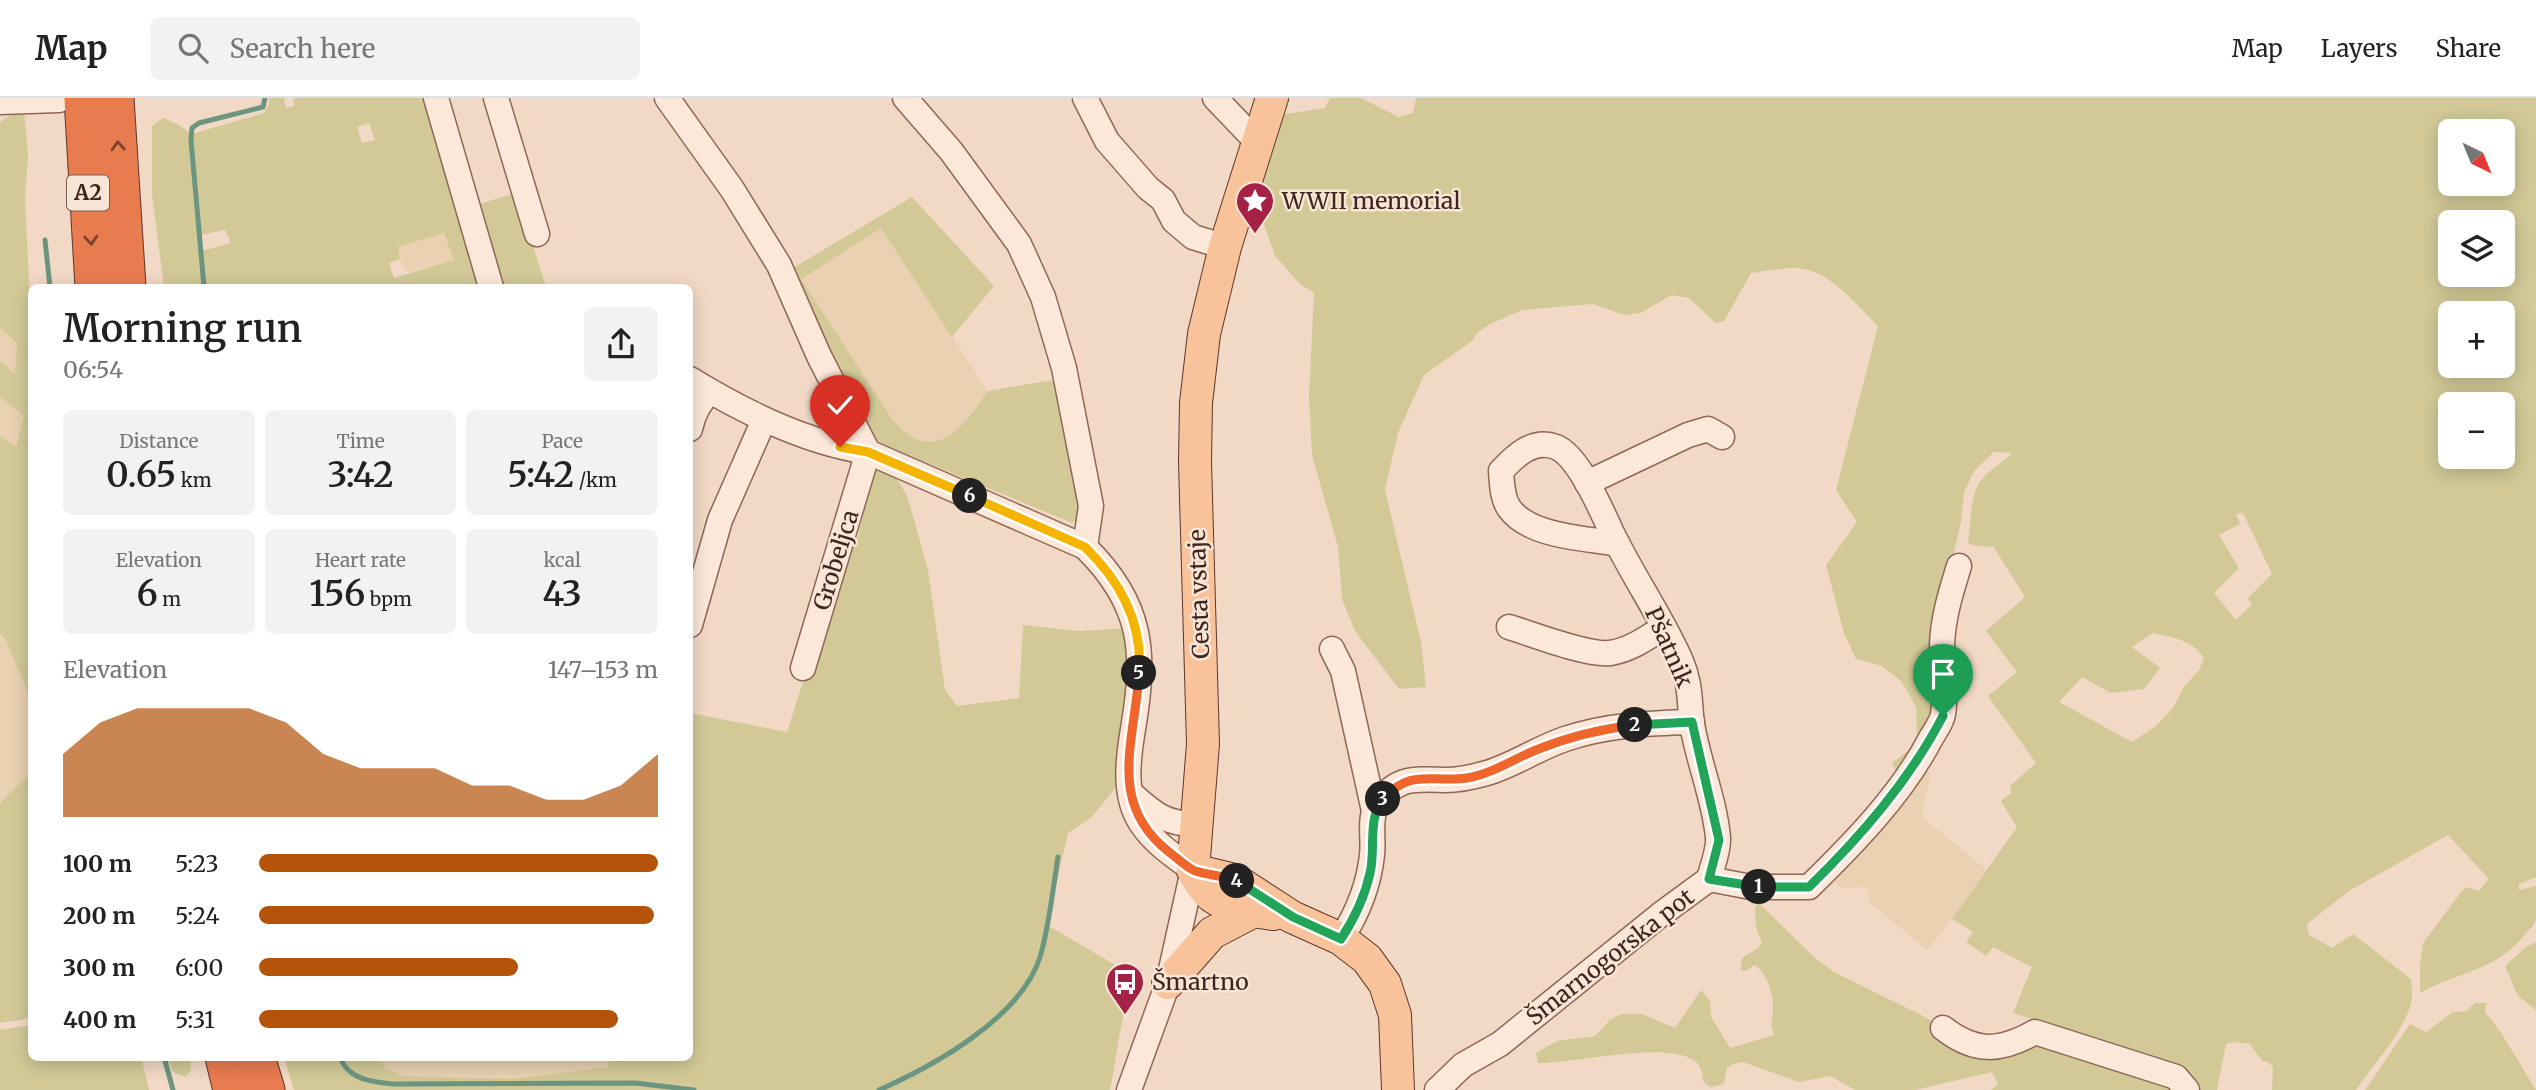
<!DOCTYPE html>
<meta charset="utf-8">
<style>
body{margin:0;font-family:Merriweather,serif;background:#f2f2f2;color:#222;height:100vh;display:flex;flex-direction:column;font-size:26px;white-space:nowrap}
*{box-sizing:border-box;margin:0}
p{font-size:23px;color:#767676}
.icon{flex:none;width:38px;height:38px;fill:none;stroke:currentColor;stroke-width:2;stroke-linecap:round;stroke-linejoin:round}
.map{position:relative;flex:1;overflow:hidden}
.drawer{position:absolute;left:28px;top:186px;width:665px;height:777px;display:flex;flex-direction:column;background:#fff;border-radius:10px;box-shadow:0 4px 18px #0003}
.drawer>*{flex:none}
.needle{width:46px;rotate:137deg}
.tools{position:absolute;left:2438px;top:21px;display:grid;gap:14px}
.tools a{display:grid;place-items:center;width:77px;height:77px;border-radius:10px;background:#fff;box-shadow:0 4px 18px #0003;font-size:35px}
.pin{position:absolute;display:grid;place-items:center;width:60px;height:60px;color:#fff;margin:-72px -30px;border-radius:50% 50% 50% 0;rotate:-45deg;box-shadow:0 0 7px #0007}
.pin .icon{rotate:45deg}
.km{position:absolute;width:35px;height:35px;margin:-18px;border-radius:50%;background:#222;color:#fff;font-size:19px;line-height:35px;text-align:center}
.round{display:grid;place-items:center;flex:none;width:74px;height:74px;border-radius:10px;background:#f2f2f2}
.head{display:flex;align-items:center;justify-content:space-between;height:119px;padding:0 35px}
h1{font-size:38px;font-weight:600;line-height:52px}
.stats{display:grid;grid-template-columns:repeat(3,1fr);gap:10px;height:119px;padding:7px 35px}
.stats div{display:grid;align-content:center;border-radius:10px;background:#f2f2f2;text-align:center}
.stats b{font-size:35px;font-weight:600}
.stats small{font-size:19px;font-weight:400}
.stats p{font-size:19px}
.chart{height:196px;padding:14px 35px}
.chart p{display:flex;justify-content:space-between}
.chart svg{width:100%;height:126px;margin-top:7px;fill:#b45309;opacity:.7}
ul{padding:0 35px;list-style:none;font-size:23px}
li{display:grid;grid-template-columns:112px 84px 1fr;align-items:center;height:52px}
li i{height:18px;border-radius:9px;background:#b45309}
header{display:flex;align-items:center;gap:42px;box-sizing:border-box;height:98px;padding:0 35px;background:#fff;border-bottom:2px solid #e0e0e0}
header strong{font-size:33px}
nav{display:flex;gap:38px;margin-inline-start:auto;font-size:24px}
.search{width:490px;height:63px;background:#f2f2f2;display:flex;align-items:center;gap:18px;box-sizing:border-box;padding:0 24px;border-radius:10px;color:#767676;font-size:26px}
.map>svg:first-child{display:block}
</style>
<header>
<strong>Map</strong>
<div class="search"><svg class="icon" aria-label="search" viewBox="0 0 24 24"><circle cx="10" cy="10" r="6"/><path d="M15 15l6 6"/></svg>Search here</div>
<nav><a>Map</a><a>Layers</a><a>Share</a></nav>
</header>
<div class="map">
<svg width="2536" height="992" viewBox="0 0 2536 992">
<rect width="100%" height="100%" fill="#f2d9c5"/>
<g fill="#e9d1b1">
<polygon points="881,130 988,293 963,326 949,339 936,344 922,343 911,339 892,321 800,180"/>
<polygon points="445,135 455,162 408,175 400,161 397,149"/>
<polygon points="0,229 17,246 15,277 0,263"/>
<polygon points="0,299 25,318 16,350 0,338"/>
<polygon points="0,535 6,542 32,603 31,674 0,705"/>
<polygon points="1922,663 1930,676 1922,719 1986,771 1955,818 1927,852 1869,804 1867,789 1840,790 1829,774"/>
<polygon points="380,959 609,959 608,969 512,981 404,978 386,971"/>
</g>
<g fill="#d2c997" fill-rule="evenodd">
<path d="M 269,0 L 284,0 L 286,10 L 294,8 L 293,0 L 431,0 L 487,189 L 164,189 L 152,96 L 152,28 L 163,20 L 177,26 L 192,36 L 264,15 L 269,6 ZM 369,25 L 375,42 L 362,45 L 357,29 ZM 225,132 L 231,145 L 201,153 L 200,137 ZM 444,135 L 454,162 L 394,180 L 389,165 L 400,161 L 398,149 Z"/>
<path d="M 1330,0 L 1361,0 L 1399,19 L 1413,15 L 1416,0 L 2536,0 L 2536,779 L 2519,786 L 2519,792 L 2536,788 C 2536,798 2536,811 2536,821 C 2535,826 2530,831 2527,834 C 2498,873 2459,873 2420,895 L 2420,867 L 2423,845 L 2461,794 L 2466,789 L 2479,793 L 2489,781 L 2448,737 L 2349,793 L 2307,826 L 2309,837 L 2332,850 L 2353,836 L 2411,881 C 2412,891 2413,899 2410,909 C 2401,936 2373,967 2356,992 L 2272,992 L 2273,969 L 2267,963 L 2263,964 L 2250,946 L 2235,944 L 2226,946 L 2217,992 L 2197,992 L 2117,948 L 2013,915 L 2032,869 L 1993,849 L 1986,858 L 1966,844 L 1973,834 L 1952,821 L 2017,729 L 2001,703 L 2011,695 L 2010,688 L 2036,665 L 1988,598 L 2017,574 L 1986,533 L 2025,499 L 1993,448 L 1985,449 L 1968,446 C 1971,427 1969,397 1982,381 C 1990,371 2003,365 2012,355 L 1994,354 L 1974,373 L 1964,394 L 1961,424 L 1940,514 L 1939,633 L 1901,684 L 1892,665 L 1908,653 L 1917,639 L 1916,609 L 1902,584 L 1882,568 L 1856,561 L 1844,535 L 1826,467 L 1857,424 L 1836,392 L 1878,228 C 1859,209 1833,177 1805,171 C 1789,168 1768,173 1751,175 L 1724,223 L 1716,225 L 1689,200 L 1671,197 L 1641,215 L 1624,217 L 1593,206 L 1522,212 L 1490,226 L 1477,235 L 1472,243 L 1424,277 L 1398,335 L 1385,392 L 1421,544 L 1426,589 L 1399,591 L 1355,533 L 1342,501 L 1338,449 L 1312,357 L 1309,299 L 1314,195 L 1300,186 L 1275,158 L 1264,126 L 1250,107 L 1279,17 L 1325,10 ZM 2450,33 L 2502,33 L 2502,86 L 2450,86 ZM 2450,124 L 2502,124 L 2502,177 L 2450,177 ZM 2450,215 L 2502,215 L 2502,268 L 2450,268 ZM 2450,306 L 2502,306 L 2502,359 L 2450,359 ZM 2243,415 L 2272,476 L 2248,500 L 2252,506 L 2236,522 L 2214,495 L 2239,470 L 2219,437 L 2240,426 L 2236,416 ZM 2153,535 C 2172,539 2193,542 2204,560 L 2199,572 L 2184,589 L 2173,610 L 2156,628 L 2132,644 L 2059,604 L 2082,579 L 2111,595 L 2144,591 L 2160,570 L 2132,549 Z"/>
<polygon points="24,12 28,58 25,101 32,249 31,603 6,542 0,535 0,338 16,349 24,318 0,299 0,263 15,276 17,246 0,229 0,24 16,13"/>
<polygon points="516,95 546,189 494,189 472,108"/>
<path d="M 912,99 L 994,188 L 952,239 L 881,130 L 801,181 L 892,321 C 898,327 905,335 912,339 C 947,358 971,316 988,293 L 1059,281 L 1082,410 L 1079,421 L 1072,425 L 884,347 L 869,336 L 788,173 Z"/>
<path d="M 869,367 L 896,379 L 907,398 L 913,418 L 928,472 L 945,592 L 957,608 L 1019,600 L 1023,527 L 1079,533 L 1129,530 L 1131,553 L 1118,687 L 1091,720 L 1068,735 L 1047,827 L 1117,868 L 1143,871 C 1119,906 1119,952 1110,992 L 294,992 L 284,959 L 380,959 L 386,971 L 404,978 L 512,981 L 608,969 L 609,959 L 690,959 L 690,615 L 787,634 L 848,443 L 857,443 L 863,419 L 856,416 Z"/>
<polygon points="31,674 31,920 0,925 0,705"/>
<path d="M 1759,805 L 1816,861 L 1834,874 L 1923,918 L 1973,947 L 2045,935 L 2189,992 L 1991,992 L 1998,986 L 1992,974 L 1915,992 L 1855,992 L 1830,978 L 1799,984 L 1743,964 L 1733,966 L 1727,970 L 1724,986 L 1710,989 L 1703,983 C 1702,975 1701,967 1695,963 C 1664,942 1577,966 1538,965 L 1536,955 L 1557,943 L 1595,938 L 1610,922 L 1622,916 L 1642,916 L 1675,930 L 1701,892 L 1710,903 L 1711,919 L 1730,950 L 1774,937 C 1769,920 1773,925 1773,911 C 1774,897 1766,872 1754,867 L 1746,873 L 1741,872 L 1742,860 L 1757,851 L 1762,845 L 1756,830 L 1755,809 Z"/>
<polygon points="2536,844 2536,912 2518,898 2505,868 2526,849"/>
<path d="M 2475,905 L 2486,905 L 2485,914 L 2500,933 L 2536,992 L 2365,992 L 2410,926 L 2426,934 L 2453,914 C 2470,913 2463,916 2475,905 Z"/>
<polygon points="31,927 32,959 141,959 149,992 0,992 0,932"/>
<polygon points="167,959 190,959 191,972 186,979 173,974"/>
</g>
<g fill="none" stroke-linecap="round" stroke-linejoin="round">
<g stroke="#6c9580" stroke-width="5">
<polyline points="45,142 50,189"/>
<polyline points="204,189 191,42 192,30 199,25 263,9 265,0"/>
<polyline points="164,959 173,992"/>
<path d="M 340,959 C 348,982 373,984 393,986 L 635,985 L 694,992"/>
<path d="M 879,992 C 933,968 1021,920 1040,859 C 1049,830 1053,790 1058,759"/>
</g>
<defs>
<g id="minor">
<polyline points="436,0 491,189"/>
<polyline points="496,0 537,136"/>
<polyline points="667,0 732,91 779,167 819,258 868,354 803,570"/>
<polyline points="905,0 951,53 1019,146 1043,199 1064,270 1091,408 1085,449"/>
<polyline points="1085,0 1107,43 1148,90 1163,102 1174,123 1193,139 1225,149"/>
<polyline points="1215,0 1258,45"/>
<polyline points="0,4 59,2"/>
<path d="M 690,281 C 742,313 807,345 868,354 L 1085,449 C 1143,506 1146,554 1133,631 C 1128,661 1123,698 1141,725 C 1154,745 1174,758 1193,772 L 1168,885 L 1129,992"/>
<path d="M 690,331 C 693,317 699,303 711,294"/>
<polyline points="1587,385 1688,337 1708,331 1722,339"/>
<path d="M 1618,446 C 1586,440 1529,439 1509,410 C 1502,400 1502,385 1501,373 C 1515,358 1533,340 1556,349 C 1579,358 1602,414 1613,437 C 1634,480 1662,520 1681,563 C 1691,586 1689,603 1692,626 C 1698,663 1715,703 1718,740 C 1719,752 1712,769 1709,781"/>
<polyline points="690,527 720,422 764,322"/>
<path d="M 1509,529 C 1532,536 1588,558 1610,555 C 1630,552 1647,540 1664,529"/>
<polyline points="1332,551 1343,573 1374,713"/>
<path d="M 1133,697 C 1156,718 1166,725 1197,727"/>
<path d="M 1341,841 C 1357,816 1369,786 1372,757 C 1374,743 1369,721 1376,709 C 1395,678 1414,681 1445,682 C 1459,682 1473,679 1487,675 C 1514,667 1538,650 1565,641 C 1606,627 1650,625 1692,624"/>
<path d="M 1943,930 C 1975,955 2000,954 2035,934 L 2176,979 L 2187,992"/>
<path d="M 1437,992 L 1463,967 L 1500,946 L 1660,817 L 1709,781 L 1751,789 L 1809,789 C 1854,745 1902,696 1931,640 C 1935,633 1942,624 1943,616 C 1947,594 1941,569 1942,547 C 1943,519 1951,494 1959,468"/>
</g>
<g id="major">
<polyline points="1193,772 1203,646 1195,364 1196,305 1204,236 1225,149 1272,0"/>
<polyline points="1193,772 1235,782 1292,819 1341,841 1367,861 1385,886 1395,917 1398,992"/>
<path d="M 1193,772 C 1198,782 1204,793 1213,799 C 1227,809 1257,814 1274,816"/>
<polyline points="1168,885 1212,835 1254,813"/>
</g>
<g id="highway">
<polyline points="83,0 94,189"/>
<polyline points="115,0 127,189"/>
<polyline points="224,959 232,992"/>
<polyline points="256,959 266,992"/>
</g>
</defs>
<use href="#minor" stroke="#8f6758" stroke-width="27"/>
<use href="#major" stroke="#5d372d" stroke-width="34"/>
<use href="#highway" stroke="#5d372d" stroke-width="39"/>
<use href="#minor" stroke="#fce8d9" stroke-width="24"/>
<use href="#major" stroke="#f8c29a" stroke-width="32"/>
<use href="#highway" stroke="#e97c4e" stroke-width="37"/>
</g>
<defs><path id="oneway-chevron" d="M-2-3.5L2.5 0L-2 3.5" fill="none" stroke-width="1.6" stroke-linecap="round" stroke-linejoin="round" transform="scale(1.75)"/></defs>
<g stroke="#7a432f">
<use href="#oneway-chevron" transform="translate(118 48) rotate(-93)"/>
<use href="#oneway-chevron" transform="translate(91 142) rotate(86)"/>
</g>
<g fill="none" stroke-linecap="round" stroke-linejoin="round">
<defs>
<path id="split-1" d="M 1759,789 L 1809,789 C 1861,738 1909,683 1943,618"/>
<polyline id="split-2" points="1635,627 1692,624 1719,742 1709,781 1759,789"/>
<path id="split-3" d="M 1383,701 C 1411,670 1431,685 1467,680 C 1492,676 1513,661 1536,652 C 1568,639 1600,631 1635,627"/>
<path id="split-4" d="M 1237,783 L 1293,819 L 1341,841 C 1354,821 1365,798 1370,775 C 1376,751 1367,721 1383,701"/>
<path id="split-5" d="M 1139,575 C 1135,643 1106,705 1169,754 C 1177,760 1186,769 1195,773 C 1209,777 1223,778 1237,783"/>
<path id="split-6" d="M 970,398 L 1085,449 C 1120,483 1143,525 1139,575"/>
<polyline id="split-7" points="840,349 868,354 970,398"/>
</defs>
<use href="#split-1" stroke="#fff" stroke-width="14"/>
<use href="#split-2" stroke="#fff" stroke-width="14"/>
<use href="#split-3" stroke="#fff" stroke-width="14"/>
<use href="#split-4" stroke="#fff" stroke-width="14"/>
<use href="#split-5" stroke="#fff" stroke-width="14"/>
<use href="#split-6" stroke="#fff" stroke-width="14"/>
<use href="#split-7" stroke="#fff" stroke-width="14"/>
<use href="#split-1" stroke="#22a559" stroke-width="9"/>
<use href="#split-2" stroke="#22a559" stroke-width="9"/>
<use href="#split-3" stroke="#f0652b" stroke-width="9"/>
<use href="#split-4" stroke="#22a559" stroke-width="9"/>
<use href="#split-5" stroke="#f0652b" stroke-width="9"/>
<use href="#split-6" stroke="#f5b400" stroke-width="9"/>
<use href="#split-7" stroke="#f5b400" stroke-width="9"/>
</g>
<defs>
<symbol id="sight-pin" viewBox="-11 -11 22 30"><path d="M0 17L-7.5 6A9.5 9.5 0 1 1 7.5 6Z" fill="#a52246" stroke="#f9e5d5"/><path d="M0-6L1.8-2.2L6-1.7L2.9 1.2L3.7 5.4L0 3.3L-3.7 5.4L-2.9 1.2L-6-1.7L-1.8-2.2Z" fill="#fff"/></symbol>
<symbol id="bus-pin" viewBox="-11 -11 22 30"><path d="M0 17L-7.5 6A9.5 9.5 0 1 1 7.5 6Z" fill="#a52246" stroke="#f9e5d5"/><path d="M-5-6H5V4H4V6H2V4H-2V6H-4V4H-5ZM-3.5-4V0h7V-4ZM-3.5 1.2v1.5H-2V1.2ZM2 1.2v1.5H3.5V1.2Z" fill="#fff"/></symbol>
</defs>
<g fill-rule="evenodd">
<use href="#sight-pin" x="1233" y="81" width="44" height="60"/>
<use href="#bus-pin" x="1103" y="862" width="44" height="60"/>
</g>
<g text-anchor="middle" stroke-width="5" stroke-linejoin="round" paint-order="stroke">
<rect fill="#f9e5d5" stroke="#765f55" stroke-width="2" x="67" y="77.5" width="42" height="35" rx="5"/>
<g font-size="21" font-weight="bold" fill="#3e251e">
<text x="88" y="102">A2</text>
</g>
<g font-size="23" fill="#3e251e" stroke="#f9e5d5" text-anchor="start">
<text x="1282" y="111">WWII memorial</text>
<text x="1152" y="892">Šmartno</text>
</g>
<g font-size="23" fill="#3e251e" stroke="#f9e5d5">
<text transform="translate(836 462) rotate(-73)" y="8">Grobeljca</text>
<text transform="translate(1199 496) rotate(-92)" y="8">Cesta vstaje</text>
<text transform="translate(1669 549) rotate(66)" y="8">Pšatnik</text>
<text transform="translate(1610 859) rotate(-38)" y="8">Šmarnogorska pot</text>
</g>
</g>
</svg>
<div class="tools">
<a><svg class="needle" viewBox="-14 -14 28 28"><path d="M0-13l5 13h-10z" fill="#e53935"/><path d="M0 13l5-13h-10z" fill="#767676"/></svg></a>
<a><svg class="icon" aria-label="layers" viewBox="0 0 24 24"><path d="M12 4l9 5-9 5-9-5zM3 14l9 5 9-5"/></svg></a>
<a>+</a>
<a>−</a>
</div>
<div class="pin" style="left:1943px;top:618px;background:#1e9e55"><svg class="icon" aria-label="arrive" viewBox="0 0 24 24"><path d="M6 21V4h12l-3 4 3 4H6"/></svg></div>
<div class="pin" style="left:840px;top:349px;background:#d93025"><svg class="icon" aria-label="check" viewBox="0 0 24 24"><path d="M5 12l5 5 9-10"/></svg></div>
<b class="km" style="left:1759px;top:789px">1</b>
<b class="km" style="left:1635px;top:627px">2</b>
<b class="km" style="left:1383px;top:701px">3</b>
<b class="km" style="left:1237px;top:783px">4</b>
<b class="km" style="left:1139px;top:575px">5</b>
<b class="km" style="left:970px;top:398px">6</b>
<section class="drawer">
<div class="head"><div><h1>Morning run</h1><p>06:54</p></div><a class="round"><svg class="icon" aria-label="share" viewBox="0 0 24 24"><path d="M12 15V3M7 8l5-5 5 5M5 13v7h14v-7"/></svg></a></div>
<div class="stats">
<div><p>Distance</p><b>0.65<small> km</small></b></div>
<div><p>Time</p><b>3:42</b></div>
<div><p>Pace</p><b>5:42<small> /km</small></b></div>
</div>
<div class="stats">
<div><p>Elevation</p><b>6<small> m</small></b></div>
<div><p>Heart rate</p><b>156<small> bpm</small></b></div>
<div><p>kcal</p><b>43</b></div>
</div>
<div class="chart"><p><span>Elevation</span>147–153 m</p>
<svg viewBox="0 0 160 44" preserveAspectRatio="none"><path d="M0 44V22L10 11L20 6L30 6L40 6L50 6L60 11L70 22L80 27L90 27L100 27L110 33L120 33L130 38L140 38L150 33L160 22V44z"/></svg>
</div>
<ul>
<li><b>100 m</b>5:23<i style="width:100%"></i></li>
<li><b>200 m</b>5:24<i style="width:99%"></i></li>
<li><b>300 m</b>6:00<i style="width:65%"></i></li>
<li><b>400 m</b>5:31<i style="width:90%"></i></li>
</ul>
</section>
</div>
